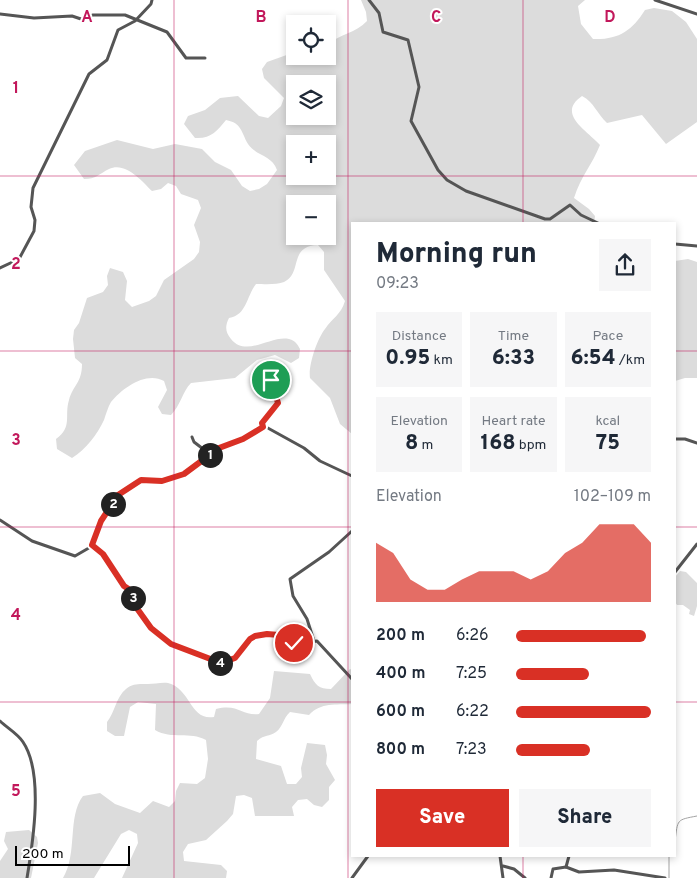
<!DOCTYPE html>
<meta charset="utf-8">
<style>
body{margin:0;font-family:Overpass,sans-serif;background:#f6f6f7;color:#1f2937;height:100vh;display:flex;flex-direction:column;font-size:19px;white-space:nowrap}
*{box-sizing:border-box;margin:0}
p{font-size:16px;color:#747a83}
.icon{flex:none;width:28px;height:28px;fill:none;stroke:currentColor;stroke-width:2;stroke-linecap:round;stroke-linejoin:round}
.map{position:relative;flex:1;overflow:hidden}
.details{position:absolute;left:351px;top:222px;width:325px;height:635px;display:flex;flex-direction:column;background:#fff;border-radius:0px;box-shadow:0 2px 8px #0003}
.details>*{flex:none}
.tools{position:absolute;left:286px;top:15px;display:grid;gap:10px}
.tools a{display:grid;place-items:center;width:50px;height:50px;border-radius:0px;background:#fff;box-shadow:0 2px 8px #0003;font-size:25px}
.scale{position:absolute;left:15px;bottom:12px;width:115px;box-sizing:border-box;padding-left:5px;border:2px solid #000;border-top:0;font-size:14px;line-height:18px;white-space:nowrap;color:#000;-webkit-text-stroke:4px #fff;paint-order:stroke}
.pin{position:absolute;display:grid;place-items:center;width:42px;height:42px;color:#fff;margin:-21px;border:2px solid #fff;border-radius:50%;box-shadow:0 1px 5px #0007}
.km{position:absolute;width:25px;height:25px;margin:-12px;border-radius:50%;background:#222;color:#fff;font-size:14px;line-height:25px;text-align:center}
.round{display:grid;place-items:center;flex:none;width:52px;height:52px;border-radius:0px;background:#f6f6f7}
.overview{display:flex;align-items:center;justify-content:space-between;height:85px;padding:0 25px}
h1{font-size:28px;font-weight:800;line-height:38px}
.figures{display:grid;grid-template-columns:repeat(3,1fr);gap:8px;height:85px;padding:5px 25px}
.figures div{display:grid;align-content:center;border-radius:0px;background:#f6f6f7;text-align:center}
.figures b{font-size:21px;font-weight:800}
.figures small{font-size:14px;font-weight:400}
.figures p{font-size:14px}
.chart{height:140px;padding:10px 25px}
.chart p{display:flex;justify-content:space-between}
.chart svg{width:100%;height:90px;margin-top:5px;fill:#d93025;opacity:.7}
.button{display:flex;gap:10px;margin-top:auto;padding:10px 25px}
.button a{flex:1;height:58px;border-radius:0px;background:#d93025;color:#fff;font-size:20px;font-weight:800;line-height:58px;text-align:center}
.button a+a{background:#f6f6f7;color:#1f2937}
ul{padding:0 25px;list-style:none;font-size:16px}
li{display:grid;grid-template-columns:80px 60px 1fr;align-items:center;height:38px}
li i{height:12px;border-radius:6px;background:#d93025}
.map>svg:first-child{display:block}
</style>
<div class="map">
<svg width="697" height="878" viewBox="0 0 697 878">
<rect width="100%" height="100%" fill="#fff"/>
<g fill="#dcdcdc" fill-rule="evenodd">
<path d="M 361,0 L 585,0 L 578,6 L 581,24 L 593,39 C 618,40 632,31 645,10 L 654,8 L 672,11 L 686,22 L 697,39 L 697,122 L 666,144 L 642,115 L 607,123 C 597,114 594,102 582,96 C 556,114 587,130 600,145 C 592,165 581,176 574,198 L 589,209 L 595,216 L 594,224 L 352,224 L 352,434 L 340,424 L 330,398 L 310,378 C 308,366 317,339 325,329 C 332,318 341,315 345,301 L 324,270 L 324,252 L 318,245 C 288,246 303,273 284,282 C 277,285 264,284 256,284 C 246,297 247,315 229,318 C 225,326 225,332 231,339 C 246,358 271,335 289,339 C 296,341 297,344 300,349 L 299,358 L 291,363 L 275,355 L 257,360 L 235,378 L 191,383 C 182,392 181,405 171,415 L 162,414 L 158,407 L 167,390 L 164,381 C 147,371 123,387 111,402 C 108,407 106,414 104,420 C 97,435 86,449 72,458 L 57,449 L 56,439 C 73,427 64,416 69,400 C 73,385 82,383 82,364 L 75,358 L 73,339 L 74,330 L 79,323 L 87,298 L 103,292 L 108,285 L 107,276 L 110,268 L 123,272 L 127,281 L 125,300 L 132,307 L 149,301 L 156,296 L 164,280 L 194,259 L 199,252 L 200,242 L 194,225 L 201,208 L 198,200 L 181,194 L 176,186 L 168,183 L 161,189 L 152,191 C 142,181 125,161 109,169 C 99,174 96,179 84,179 L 74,165 L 85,151 L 117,140 L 153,149 L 175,144 L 202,149 L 215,162 L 231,170 L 242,186 L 250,191 L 259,189 L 267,184 L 277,170 C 272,155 256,156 248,144 C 241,132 242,123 226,120 C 217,131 211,139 195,138 L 184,124 L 188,116 L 205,110 L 220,98 L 238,96 L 259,116 L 268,118 L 281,106 L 284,98 L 264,78 L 262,69 L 267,62 L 295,52 L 295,56 L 328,56 L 328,44 C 340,34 356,33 367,21 L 366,12 ZM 295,84 L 328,84 L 328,116 L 295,116 ZM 295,144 L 328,144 L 328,176 L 295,176 ZM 295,204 L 328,204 L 328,236 L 295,236 Z"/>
<polygon points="688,259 697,262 697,378 685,378 675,381 675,261"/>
<polygon points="680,571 686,572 697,583 697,606 694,616 689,614 690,610 683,605 677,605 675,602 675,577"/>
<path d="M 350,669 L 352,670 L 352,704 C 336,705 321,702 309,715 L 290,712 C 283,718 283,727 276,732 C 269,737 265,734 257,741 L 256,759 L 281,766 L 287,784 L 296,784 L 302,777 L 301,768 L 307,743 L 325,745 L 327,755 L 326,764 L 335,780 L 329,787 L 329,800 L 322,807 L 314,805 L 307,799 L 298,800 L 292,807 L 294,816 L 255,816 L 252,798 L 244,795 L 236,796 L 233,814 L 227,821 L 206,840 L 188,844 L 183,852 L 184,861 L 221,865 L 227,871 L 226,878 L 122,878 L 138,843 L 137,834 L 129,830 L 121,834 L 94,878 L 63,878 C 78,853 67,817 83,796 L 100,793 L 115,804 L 140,813 L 153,801 L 169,807 L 175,801 L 176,791 L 180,783 L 197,784 L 205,778 L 208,759 L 206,740 C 190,731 172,740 155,730 L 156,704 L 138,702 L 130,707 L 124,736 L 115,736 L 107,731 L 107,722 C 115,712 116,697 126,689 C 133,683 140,684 148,684 C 154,684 162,682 168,683 C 191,689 190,721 214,717 L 216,709 C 238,703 242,716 259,714 L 270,698 L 274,671 L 310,674 C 315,685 319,689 331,689 Z"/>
<polygon points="29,830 37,837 38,843 31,878 0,878 0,861 8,849 4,841 6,832"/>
</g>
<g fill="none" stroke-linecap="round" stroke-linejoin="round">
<g stroke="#a3a3a3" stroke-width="1">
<path d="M 675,841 C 678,819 676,820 697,816"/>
<polyline points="669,878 669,856"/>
</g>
<g stroke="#555" stroke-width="3">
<polyline points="369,0 379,13 383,32 408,40 419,87 411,121 438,170 447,180 466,191 545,219 550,219 570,205 581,215 600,224"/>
<polyline points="655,0 697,14"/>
<polyline points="0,14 34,18 72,16 81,19 93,15 125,15 167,32 186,58 205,58"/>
<polyline points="675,244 697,246"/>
<polyline points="0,268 19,259 34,231 35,220 31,207 33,188 89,74 107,60 118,30 135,21 151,4 152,0"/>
<polyline points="271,362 269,369 272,381"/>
<path d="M 258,379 C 280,385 270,384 278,403 L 263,423 L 263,427"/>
<polyline points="192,437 194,442 211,455"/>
<polyline points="675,439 685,439 697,443"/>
<polyline points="0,520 32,541 75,556 94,545 107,559 124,586 130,590 136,607 151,628 171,643 221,663 235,658 250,639 255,636 279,635 294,643 317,641 352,679"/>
<polyline points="92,545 101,521 118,495 141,480 162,481 184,474 224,445 246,437 260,427 266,427 304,448 320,461 352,476"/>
<polyline points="675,572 697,544"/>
<polyline points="314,641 307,619 293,596 290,579 329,552 352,531"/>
<path d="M 0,721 C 7,728 17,733 23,742 C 44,773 33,842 27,878"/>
<polyline points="500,856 503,878"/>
<polyline points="503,866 514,869 525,878"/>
<polyline points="566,867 569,856"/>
<polyline points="352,878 368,856"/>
<polyline points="551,878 553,869 566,867 579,872 614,870 665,878"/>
</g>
</g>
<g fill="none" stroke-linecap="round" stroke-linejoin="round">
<defs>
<polyline id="route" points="271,380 278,403 262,423 263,427 243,439 219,448 184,474 162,481 141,480 118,495 101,521 92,545 103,554 124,586 130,590 136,607 151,628 171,644 221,663 235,658 250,639 255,636 267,634 279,635 294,643"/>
</defs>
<use href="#route" stroke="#fff" stroke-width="10"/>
<use href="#route" stroke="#d93025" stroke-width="6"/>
</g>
<path fill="none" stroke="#c2185b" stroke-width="1" stroke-opacity="0.55" d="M 174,0 L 174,878M 348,0 L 348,878M 523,0 L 523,224M 0,176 L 295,176M 328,176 L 697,176M 0,351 L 352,351M 675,351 L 697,351M 0,527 L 352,527M 675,527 L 697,527M 0,702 L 352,702M 675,702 L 697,702M 523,856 L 523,878"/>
<g font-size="16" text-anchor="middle" font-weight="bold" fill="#c2185b" stroke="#fff" stroke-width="4" stroke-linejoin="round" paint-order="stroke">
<text x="87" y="22">A</text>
<text x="261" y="22">B</text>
<text x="436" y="22">C</text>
<text x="610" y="22">D</text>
<text x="16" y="93">1</text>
<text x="16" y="269">2</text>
<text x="16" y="445">3</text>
<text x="16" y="620">4</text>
<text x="16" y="796">5</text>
</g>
</svg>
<div class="tools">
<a><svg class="icon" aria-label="locate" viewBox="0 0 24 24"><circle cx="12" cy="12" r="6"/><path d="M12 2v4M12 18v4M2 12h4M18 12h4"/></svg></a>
<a><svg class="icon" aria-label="layers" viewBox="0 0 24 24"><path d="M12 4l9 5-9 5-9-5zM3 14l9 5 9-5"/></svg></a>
<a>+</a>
<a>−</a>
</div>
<div class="scale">200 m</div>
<div class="pin" style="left:271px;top:380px;background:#1e9e55"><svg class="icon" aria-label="arrive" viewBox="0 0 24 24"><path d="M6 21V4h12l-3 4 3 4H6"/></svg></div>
<div class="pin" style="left:294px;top:643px;background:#d93025"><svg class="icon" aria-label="check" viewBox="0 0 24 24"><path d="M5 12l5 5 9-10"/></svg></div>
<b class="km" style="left:210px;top:455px">1</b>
<b class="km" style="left:113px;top:504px">2</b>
<b class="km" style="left:133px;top:598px">3</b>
<b class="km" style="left:220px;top:663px">4</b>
<section class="details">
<div class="overview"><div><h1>Morning run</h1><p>09:23</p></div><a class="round"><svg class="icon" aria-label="share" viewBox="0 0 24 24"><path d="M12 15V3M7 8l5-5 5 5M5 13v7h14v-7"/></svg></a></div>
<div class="figures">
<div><p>Distance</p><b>0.95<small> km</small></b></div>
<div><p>Time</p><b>6:33</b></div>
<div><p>Pace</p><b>6:54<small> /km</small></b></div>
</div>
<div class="figures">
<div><p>Elevation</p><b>8<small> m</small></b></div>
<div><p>Heart rate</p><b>168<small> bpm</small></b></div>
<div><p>kcal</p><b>75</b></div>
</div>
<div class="chart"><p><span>Elevation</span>102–109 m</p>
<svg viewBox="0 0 160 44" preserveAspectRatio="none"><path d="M0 44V15L10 20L20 33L30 38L40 38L50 33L60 29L70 29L80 29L90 33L100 29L110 20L120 15L130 6L140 6L150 6L160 15V44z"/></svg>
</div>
<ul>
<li><b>200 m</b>6:26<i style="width:96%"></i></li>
<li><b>400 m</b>7:25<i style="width:54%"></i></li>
<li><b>600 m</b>6:22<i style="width:100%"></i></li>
<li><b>800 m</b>7:23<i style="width:55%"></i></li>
</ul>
<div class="button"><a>Save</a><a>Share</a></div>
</section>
</div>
